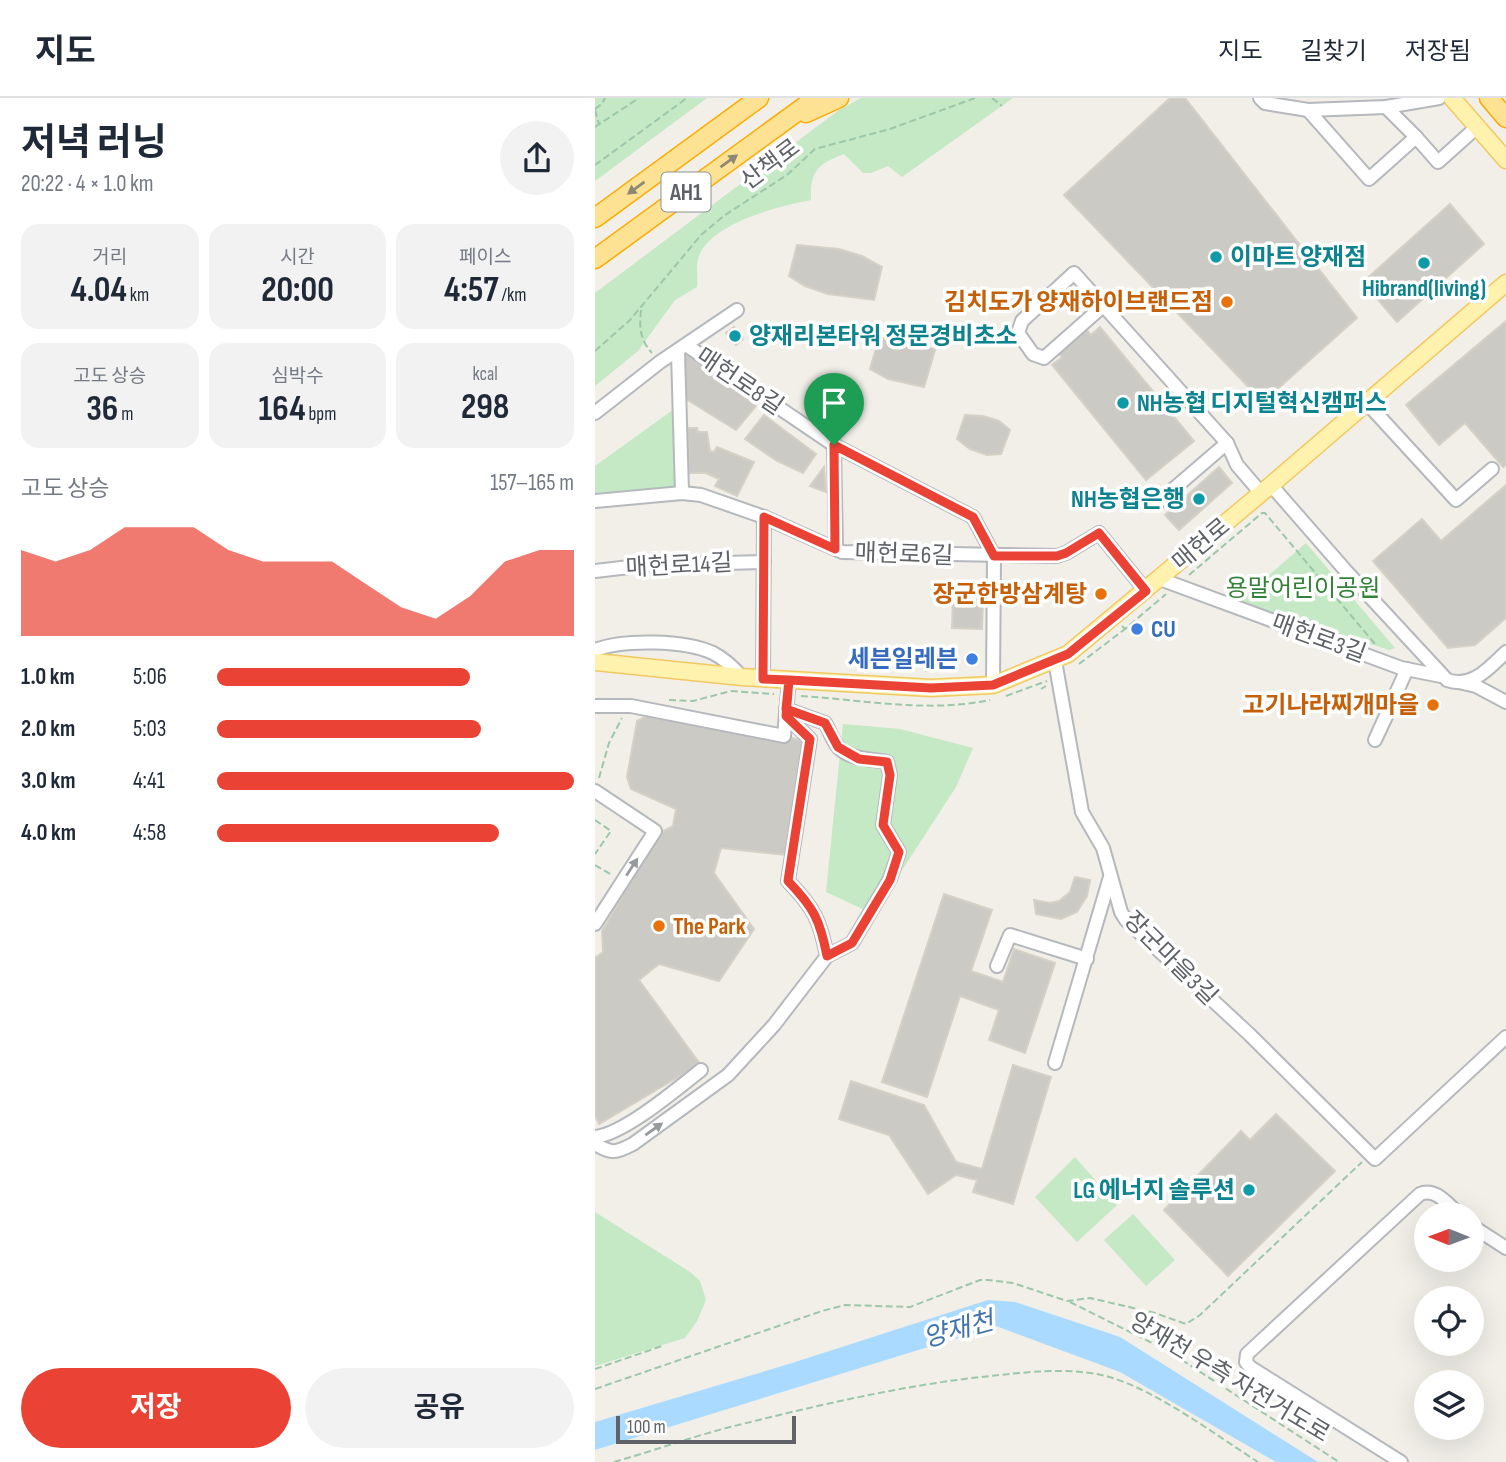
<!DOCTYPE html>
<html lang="ko">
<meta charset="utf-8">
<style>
body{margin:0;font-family:"Sofia Sans Condensed","Noto Sans KR",sans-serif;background:#f2f2f3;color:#1f2937;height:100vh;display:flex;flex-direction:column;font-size:26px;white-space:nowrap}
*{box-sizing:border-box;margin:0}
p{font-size:23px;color:#747a83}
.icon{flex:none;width:38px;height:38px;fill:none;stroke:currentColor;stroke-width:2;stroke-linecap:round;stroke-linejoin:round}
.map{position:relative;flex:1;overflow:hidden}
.details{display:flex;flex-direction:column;background:#fff;width:595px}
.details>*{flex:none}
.needle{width:46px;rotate:271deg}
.controls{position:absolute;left:819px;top:1104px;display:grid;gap:14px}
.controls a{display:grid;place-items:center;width:70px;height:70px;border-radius:50%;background:#fff;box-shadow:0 7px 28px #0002;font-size:35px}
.scale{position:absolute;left:21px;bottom:18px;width:180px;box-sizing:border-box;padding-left:7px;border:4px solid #5f6368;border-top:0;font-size:19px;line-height:24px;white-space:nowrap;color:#5f6368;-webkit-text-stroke:5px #fff;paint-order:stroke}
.pin{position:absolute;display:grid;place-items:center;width:60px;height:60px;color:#fff;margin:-72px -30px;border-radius:50% 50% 50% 0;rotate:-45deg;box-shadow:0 0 7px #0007}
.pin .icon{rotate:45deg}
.round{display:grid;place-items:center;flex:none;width:74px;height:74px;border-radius:37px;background:#f2f2f3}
.head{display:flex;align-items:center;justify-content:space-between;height:119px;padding:0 21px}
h1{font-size:38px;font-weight:700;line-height:52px}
.figures{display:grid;grid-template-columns:repeat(3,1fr);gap:10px;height:119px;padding:7px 21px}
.figures div{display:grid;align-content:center;border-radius:18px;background:#f2f2f3;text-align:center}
.figures b{font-size:35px;font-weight:700}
.figures small{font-size:19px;font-weight:400}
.figures p{font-size:19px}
.chart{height:196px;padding:14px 21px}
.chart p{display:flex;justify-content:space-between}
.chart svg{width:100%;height:126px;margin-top:7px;fill:#ea4335;opacity:.7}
.action{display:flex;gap:14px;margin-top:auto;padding:14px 21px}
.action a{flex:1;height:80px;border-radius:42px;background:#ea4335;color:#fff;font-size:28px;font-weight:700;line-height:80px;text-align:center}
.action a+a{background:#f2f2f3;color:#1f2937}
ul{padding:0 21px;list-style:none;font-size:23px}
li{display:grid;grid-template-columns:112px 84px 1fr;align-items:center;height:52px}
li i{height:18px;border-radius:9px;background:#ea4335}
header{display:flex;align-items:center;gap:42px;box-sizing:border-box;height:98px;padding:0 35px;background:#fff;border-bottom:2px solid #e0e1e3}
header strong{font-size:33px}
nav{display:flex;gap:38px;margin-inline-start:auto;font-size:24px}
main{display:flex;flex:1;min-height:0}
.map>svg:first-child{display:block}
</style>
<header>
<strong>지도</strong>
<nav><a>지도</a><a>길찾기</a><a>저장됨</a></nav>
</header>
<main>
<section class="details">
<div class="head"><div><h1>저녁 러닝</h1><p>20:22 · 4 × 1.0 km</p></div><a class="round"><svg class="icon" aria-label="share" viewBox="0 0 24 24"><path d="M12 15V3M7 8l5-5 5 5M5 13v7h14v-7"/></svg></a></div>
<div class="figures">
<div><p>거리</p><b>4.04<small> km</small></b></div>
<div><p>시간</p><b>20:00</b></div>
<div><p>페이스</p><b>4:57<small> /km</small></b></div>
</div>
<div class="figures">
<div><p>고도 상승</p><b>36<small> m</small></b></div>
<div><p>심박수</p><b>164<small> bpm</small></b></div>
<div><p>kcal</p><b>298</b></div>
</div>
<div class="chart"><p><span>고도 상승</span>157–165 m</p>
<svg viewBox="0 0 160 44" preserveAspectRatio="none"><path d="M0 44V14L10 18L20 14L30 6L40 6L50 6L60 14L70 18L80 18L90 18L100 26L110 34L120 38L130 30L140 18L150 14L160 14V44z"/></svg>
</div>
<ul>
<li><b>1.0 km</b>5:06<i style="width:71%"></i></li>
<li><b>2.0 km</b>5:03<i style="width:74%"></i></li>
<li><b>3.0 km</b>4:41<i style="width:100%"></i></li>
<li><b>4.0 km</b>4:58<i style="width:79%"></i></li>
</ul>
<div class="action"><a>저장</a><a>공유</a></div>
</section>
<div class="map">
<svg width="911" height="1364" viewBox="0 0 911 1364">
<rect width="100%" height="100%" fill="#f1efe8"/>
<g fill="#c5e8c5">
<polygon points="0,0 112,0 0,83"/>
<path d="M 266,0 L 418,0 L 307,79 L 293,68 L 276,75 L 268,75 L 249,56 C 222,66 215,74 216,102 C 185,108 113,125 103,161 C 101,170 103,180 102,189 L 80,202 L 43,253 L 0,288 L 0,195 L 244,12 Z"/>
<polygon points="82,309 84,389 0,398 0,368"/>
<polygon points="711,445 800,550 794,552 644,503"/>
<polygon points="248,626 305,631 378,650 361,689 287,803 274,814 231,794"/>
<polygon points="480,1059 522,1107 482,1144 440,1099"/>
<polygon points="0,1114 95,1174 105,1183 111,1202 102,1223 90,1240 0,1268"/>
<polygon points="538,1116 580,1162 551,1188 509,1142"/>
</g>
<polygon fill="#aadaff" points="393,1202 420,1204 525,1239 723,1364 681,1364 525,1274 401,1228 0,1352 0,1324 197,1265"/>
<g fill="#cccac5" stroke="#d6d1c6" stroke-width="2">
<polygon points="575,0 590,0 762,220 668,304 469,97"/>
<polygon points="855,106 889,146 802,224 768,184"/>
<polygon points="202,147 244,151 267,158 287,169 279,202 233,196 210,188 194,178"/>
<polygon points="911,223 911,367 908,369 870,325 844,347 811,307"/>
<polygon points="489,228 496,237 505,229 599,343 551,382 457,267 467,259 461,252"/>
<polygon points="139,229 148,241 141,247 131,235"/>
<polygon points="284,240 302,240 325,245 340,252 329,289 293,281 275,271"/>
<polygon points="93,254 161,308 141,332 91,301 88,263"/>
<polygon points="169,317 221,356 208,375 182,363 150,341"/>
<polygon points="370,317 388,318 404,323 415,332 406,356 392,357 375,351 362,341"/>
<polygon points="93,330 102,330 103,334 112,334 115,353 119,354 122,349 159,364 142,398 120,388 124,381 111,375 94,375"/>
<polygon points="229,369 231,394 215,388"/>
<polygon points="624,369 637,385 584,432 570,417"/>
<polygon points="911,387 911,520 880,547 853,550 778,463 827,421 846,443"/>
<polygon points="358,500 388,502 387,531 357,530"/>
<polygon points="52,618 210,642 191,757 126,750 119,775 159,831 124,883 64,866 44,882 105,966 4,1026 0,1018 0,860 8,854 7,833 63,736 78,728 81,711 36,691 32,679 42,623"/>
<polygon points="480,779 495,782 492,798 482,814 466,821 441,816 439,802 455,805 464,803 475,794"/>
<polygon points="349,796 397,812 376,873 408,884 419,851 460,865 430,955 394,942 404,912 365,898 332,999 287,984"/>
<polygon points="418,967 456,979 418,1106 378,1094 382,1082 361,1077 333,1096 294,1037 244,1021 256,983 329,1007 361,1064 387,1071"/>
<polygon points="681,1016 740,1073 633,1178 569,1112 646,1033 655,1042"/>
</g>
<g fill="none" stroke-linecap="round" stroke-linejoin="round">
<defs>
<g id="minor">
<polyline points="665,0 670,5 713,12 791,9 844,0"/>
<polyline points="791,9 821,39"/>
<polyline points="713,12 774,81 821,39 843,64 882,29"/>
<polyline points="508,208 449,260 438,256 423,235 427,223 479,175 632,345 642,367 666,395"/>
<polyline points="91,247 239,347 378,419 399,458 398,587"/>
<polyline points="83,254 87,395"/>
<polyline points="771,304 861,402 897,371"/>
<polyline points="0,315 65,264 142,212"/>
<polyline points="239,347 241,451"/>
<path d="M 676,387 L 751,473 L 852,582 C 877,591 894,570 911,554"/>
<polyline points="0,403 87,395 106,397 169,419 247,454 462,458 471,455 504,435 551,493"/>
<polyline points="561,406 632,345"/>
<polyline points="0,473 51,467 169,464"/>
<polyline points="565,481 806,570 846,578"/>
<path d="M 0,552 C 28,541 90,542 118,555 C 130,561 138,569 147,579"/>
<polyline points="460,563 487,714 508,750 526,814 531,822 654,936 780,1061 911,939"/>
<polyline points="168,581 169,419"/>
<polyline points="868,585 881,588 911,604"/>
<polyline points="0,608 36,608 189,638 194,582"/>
<polyline points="795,610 780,642 812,571"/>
<path d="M 191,618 L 215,641 L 193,783 C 219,810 225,822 232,858"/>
<polyline points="0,693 60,733 0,826"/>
<polyline points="402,868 415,837 492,861"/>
<polyline points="460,965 515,779"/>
<path d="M 0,1039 C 29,1036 82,991 106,972"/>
<path d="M 0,1046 C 17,1056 21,1055 38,1046 L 133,977 L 179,927 L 232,858 L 257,845 L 295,781 L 304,754 L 288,727 L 295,677 L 292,664 C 276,661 257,662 244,650 C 238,644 235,633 230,625 L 191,611"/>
<polyline points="877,1128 911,1150"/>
<path d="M 806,1364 L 655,1269 L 651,1264 L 652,1256 L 825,1096 C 841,1089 853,1107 864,1116"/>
</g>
<g id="major">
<polyline points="857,0 911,62"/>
<polyline points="0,564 147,579 336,590 398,587 473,556 676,387 911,185"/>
</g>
<g id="highway">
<polyline points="894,0 911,20"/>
<polyline points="211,15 244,0"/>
<polyline points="0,120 164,0"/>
<polyline points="0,161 221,0"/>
</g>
</defs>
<use href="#minor" stroke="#b5b8bc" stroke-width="16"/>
<use href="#major" stroke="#f2c960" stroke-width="19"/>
<use href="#highway" stroke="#f9ab00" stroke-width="21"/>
<g stroke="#9cc7a9" stroke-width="2" stroke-dasharray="7 3.5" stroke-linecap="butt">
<polyline points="397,0 407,8"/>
<polyline points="0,11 7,6 10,0"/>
<polyline points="0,12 4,26"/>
<polyline points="0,29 44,0"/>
<polyline points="0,67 92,0"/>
<path d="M 46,212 C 44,229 45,242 57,255"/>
<polyline points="0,253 35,222 106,137 130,117 192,77 220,51 295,31 380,0"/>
<polyline points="594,477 667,415 670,415 780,546"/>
<polyline points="527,528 530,531 571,496"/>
<polyline points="484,566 530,531"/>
<polyline points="331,571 331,574"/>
<polyline points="446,591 451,588"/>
<path d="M 206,598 C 268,602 334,615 395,602"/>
<polyline points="411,598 452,583"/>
<polyline points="74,602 98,603 136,593 179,596"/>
<polyline points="4,680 14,645 27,620"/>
<polyline points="0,722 16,733 0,756"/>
<polyline points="0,767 17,777"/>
<polyline points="475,1204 573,1253 744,1364"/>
<polyline points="0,1271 67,1248"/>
<polyline points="0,1291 227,1213 250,1207 315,1209 385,1182 393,1182 418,1185 472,1203 495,1200 560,1215 591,1226 605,1217 767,1064"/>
<path d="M 19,1364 C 58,1353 96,1339 135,1329 C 220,1308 308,1287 395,1278 C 433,1274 473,1269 511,1278 C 560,1291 619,1336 663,1364"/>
</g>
<use href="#minor" stroke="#fff" stroke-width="12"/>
<use href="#major" stroke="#fff2af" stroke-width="16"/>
<use href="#highway" stroke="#fde293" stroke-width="18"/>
</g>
<defs><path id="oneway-solid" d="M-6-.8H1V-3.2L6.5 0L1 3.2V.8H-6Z" transform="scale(1.75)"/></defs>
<g fill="#8e8975">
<use href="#oneway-solid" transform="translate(134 63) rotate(-36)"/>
<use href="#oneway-solid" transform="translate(41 90) rotate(144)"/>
</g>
<g fill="#979a9d">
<use href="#oneway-solid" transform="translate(37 769) rotate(-57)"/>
<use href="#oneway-solid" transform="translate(59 1031) rotate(-35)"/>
</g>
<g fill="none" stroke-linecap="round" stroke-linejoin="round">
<defs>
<path id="route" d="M 239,347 L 240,451 L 169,419 L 168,581 L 194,582 L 191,618 L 215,641 L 193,783 C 219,810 225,822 232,858 L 257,845 L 295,782 L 304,754 L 288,727 L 295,677 L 292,664 L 264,661 L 243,649 L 230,625 L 191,611 L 194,582 L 336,590 L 398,587 L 473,556 L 551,493 L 504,435 L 471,455 L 462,458 L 399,458 L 378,419 L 239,347"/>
</defs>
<use href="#route" stroke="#fff" stroke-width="14"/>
<use href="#route" stroke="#ea4335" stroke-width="9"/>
</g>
<g fill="#0f9aa8" stroke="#fff" stroke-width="2.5">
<circle cx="621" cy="159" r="7"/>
<circle cx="829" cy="165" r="7"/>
<circle cx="140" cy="238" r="7"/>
<circle cx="528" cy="305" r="7"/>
<circle cx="604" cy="401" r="7"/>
<circle cx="654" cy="1092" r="7"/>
</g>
<g fill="#e8710a" stroke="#fff" stroke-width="2.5">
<circle cx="632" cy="204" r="7"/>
<circle cx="506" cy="496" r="7"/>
<circle cx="838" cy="607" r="7"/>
<circle cx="64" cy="828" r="7"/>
</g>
<g fill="#3f7fe0" stroke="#fff" stroke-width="2.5">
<circle cx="542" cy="531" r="7"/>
<circle cx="377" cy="561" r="7"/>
</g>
<g text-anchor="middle" stroke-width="7" stroke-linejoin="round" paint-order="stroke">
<rect fill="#fff" stroke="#8f9295" stroke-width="2" x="66.5" y="74.5" width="49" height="39" rx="5"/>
<g font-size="23" font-weight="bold" fill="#5f6368">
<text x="91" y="102">AH1</text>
</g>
<g font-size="24" fill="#5f6368" stroke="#fff">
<text transform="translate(175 66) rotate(-37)" y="8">산책로</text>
<text transform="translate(145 283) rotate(34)" y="8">매헌로8길</text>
<text transform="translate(606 446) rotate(-40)" y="8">매헌로</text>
<text transform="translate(309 456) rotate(2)" y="8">매헌로6길</text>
<text transform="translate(84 467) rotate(-3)" y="8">매헌로14길</text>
<text transform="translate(724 540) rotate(20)" y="8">매헌로3길</text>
<text transform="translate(576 860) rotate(45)" y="8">장군마을3길</text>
<text transform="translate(635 1279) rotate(31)" y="8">양재천 우측 자전거도로</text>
</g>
<g font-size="24" font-weight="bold" fill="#0d838f" stroke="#fff" text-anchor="start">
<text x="635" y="167">이마트 양재점</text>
<text x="829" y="198" text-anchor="middle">Hibrand(living)</text>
<text x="154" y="246">양재리본타워 정문경비초소</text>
<text x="542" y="313">NH농협 디지털혁신캠퍼스</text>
<text x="590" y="409" text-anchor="end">NH농협은행</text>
<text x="640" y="1100" text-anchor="end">LG 에너지 솔루션</text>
</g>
<g font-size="24" font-weight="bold" fill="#c56008" stroke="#fff" text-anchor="end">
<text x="618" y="212">김치도가 양재하이브랜드점</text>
<text x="492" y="504">장군한방삼계탕</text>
<text x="824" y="615">고기나라찌개마을</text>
<text x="78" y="836" text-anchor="start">The Park</text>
</g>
<g font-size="24" fill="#348238" stroke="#fff">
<text x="708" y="498">용말어린이공원</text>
</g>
<g font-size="24" font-weight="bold" fill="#366cbe" stroke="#fff" text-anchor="start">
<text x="556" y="539">CU</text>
<text x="363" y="569" text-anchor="end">세븐일레븐</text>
</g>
<g font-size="26" font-style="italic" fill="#4174aa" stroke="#fff">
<text transform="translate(363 1231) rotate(-15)" y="9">양재천</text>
</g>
</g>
</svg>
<div class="controls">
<a><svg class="needle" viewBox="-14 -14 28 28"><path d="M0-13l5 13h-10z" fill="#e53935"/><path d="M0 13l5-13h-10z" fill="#747a83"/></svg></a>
<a><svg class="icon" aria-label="locate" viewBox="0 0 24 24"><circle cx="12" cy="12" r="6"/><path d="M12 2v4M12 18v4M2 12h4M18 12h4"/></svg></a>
<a><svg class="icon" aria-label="layers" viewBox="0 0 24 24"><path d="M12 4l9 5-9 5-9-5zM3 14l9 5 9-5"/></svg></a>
</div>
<div class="scale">100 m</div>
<div class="pin" style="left:239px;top:347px;background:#1e9e55"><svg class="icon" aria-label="arrive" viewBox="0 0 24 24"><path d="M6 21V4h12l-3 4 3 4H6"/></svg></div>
</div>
</main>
